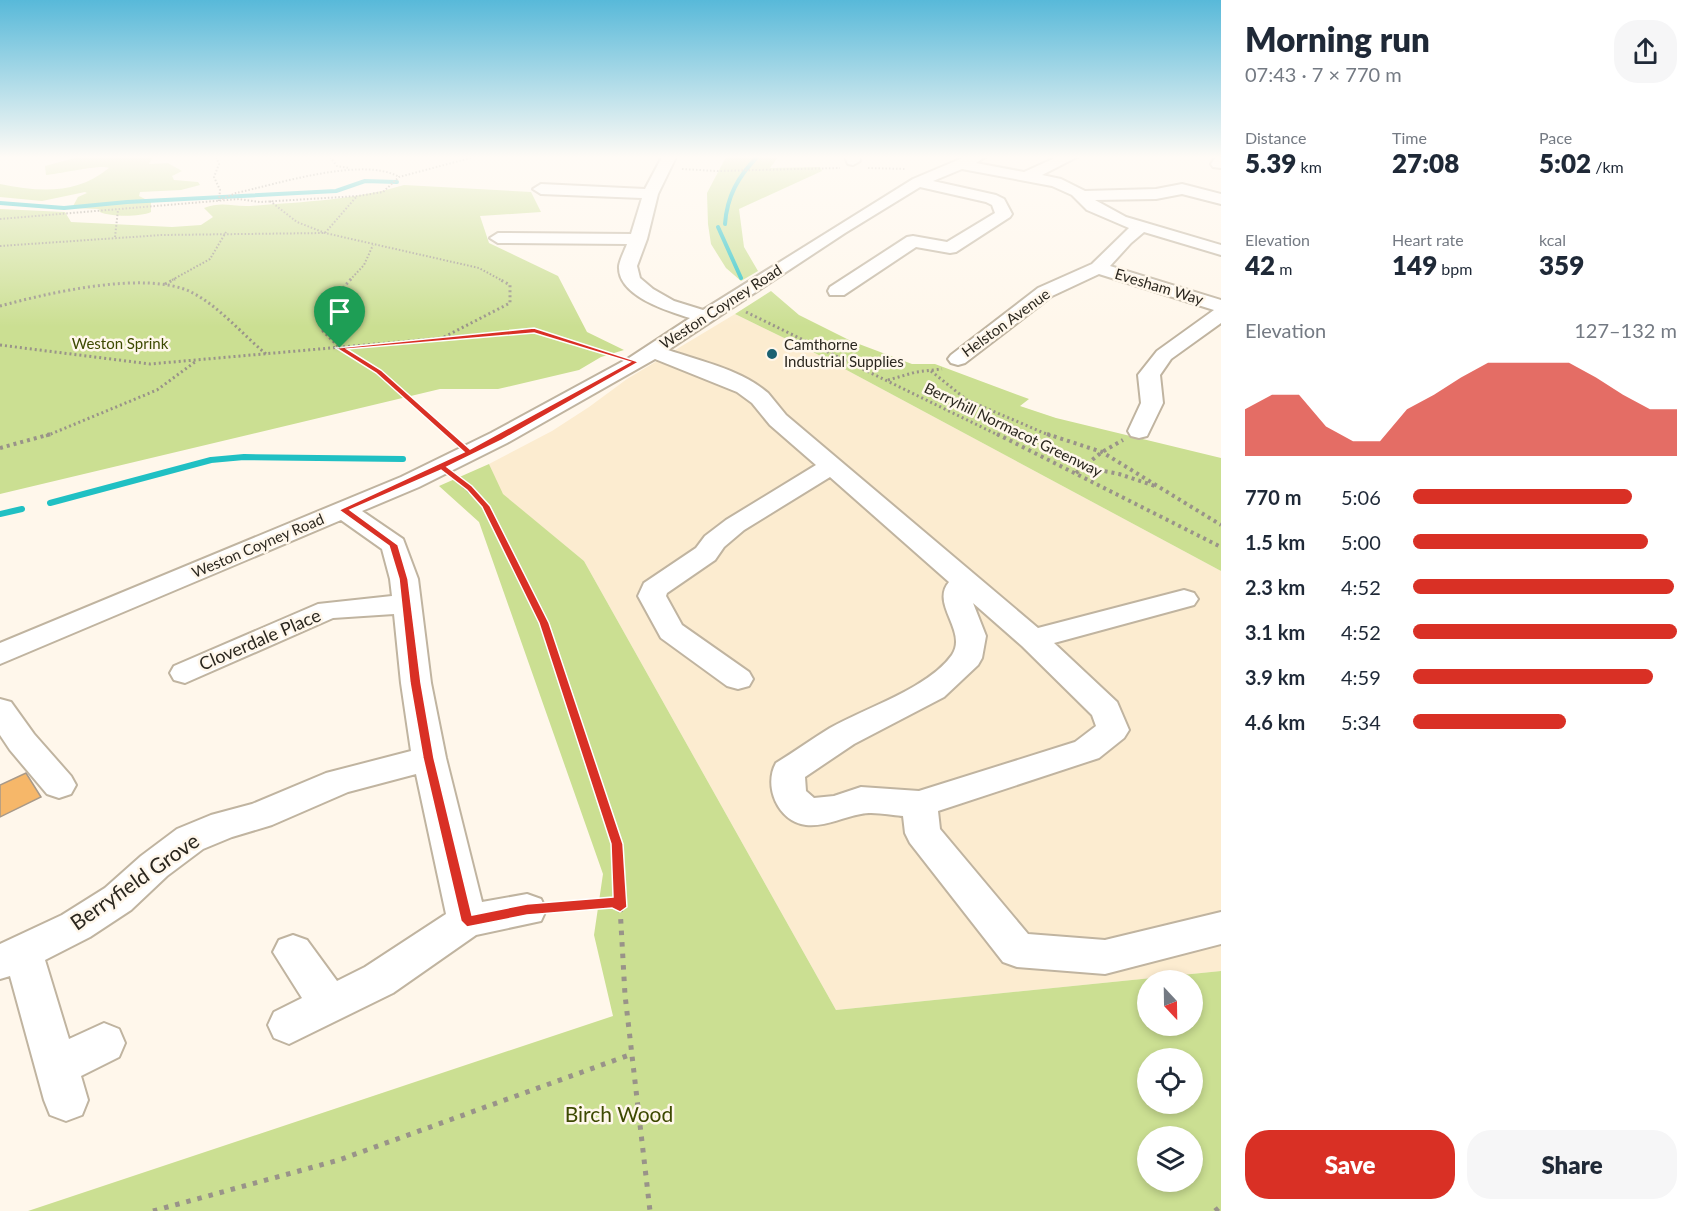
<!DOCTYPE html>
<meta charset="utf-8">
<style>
body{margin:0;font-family:Lato,sans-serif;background:#f6f6f7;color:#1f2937;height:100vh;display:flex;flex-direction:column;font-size:22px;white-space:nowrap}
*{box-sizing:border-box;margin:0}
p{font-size:20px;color:#747a83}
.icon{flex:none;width:33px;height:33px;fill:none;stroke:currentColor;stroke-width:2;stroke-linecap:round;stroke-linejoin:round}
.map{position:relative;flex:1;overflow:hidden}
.drawer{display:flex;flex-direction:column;background:#fff;width:480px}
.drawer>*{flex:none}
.needle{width:39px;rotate:158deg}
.buttons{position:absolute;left:1137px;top:970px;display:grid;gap:12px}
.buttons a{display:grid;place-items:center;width:66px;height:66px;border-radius:50%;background:#fff;box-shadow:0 3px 9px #0003;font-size:30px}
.pin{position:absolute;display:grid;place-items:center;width:51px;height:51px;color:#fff;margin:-62px -26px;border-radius:50% 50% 50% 0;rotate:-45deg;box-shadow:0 0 6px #0007}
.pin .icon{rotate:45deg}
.round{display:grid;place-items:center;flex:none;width:63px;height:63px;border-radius:24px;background:#f6f6f7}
.head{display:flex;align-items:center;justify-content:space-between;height:102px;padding:0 24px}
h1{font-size:33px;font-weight:800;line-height:45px}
.figures{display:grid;grid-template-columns:repeat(3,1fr);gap:9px;height:102px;padding:6px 24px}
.figures div{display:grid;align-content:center}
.figures b{font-size:26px;font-weight:800}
.figures small{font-size:16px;font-weight:400}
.figures p{font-size:16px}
.chart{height:168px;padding:12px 24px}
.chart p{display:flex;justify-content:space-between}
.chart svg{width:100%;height:108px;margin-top:6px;fill:#d93025;opacity:.7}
.primary-button{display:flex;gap:12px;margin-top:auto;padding:12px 24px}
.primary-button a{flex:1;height:69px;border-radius:24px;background:#d93025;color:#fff;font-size:24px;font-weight:800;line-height:69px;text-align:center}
.primary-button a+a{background:#f6f6f7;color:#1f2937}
ul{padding:0 24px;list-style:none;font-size:20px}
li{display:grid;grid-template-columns:96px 72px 1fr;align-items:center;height:45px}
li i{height:15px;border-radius:8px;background:#d93025}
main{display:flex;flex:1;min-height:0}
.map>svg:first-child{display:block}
</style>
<main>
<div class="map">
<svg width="1221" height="1211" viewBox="0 0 1221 1211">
<rect width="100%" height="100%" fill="#fff7eb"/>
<polygon fill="#fcecd0" points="735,314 813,352 1221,571 1221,971 836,1010 584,561 502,494 489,464 552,431 589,407 627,379"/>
<g fill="#cbdf92" fill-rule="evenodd">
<path d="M 78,157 L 153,157 L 149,164 L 168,163 L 182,171 L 172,176 L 174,180 L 198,182 L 200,185 L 181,190 L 140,192 L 139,196 L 151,202 L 151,212 C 140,217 111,217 100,212 L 99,209 L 72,208 L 78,197 L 87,193 L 85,192 L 42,201 L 0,197 L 0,184 C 40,192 76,195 109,168 C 101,164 60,174 46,175 L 45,166 Z"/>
<polygon points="726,157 778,157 770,168 820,167 822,171 739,209 744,247 758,271 741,281 726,268 711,244 708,224 707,193"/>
<path d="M 404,185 L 531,192 L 541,212 L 480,216 L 489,243 L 558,276 L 587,332 L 624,350 L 601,357 L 579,370 L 498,389 L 440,389 L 0,494 L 0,209 L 65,212 L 71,222 L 172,227 L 201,225 L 213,217 L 204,208 C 223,201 232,207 250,206 C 301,202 355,200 404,185 Z"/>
<polygon points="771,291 799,315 851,341 912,364 935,364 1029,399 1020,406 1056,418 1221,458 1221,571 813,352 735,314"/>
<path d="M 489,464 L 503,494 L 584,561 L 836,1010 L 1221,971 L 1221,1211 L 28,1211 L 613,1016 L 594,935 L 603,874 L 479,522 L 439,486 ZM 1148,981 L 1192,981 L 1192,1026 L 1148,1026 ZM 1148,1059 L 1192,1059 L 1192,1104 L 1148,1104 ZM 1148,1137 L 1192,1137 L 1192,1182 L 1148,1182 Z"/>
</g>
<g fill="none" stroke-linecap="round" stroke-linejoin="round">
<g stroke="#20c0c3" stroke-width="4">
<polyline points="0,203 64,208 127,202 336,191 365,181 397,182"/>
<path d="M 725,224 C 727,196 738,177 757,157"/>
<polyline points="718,227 741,278"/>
</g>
<g stroke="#20c0c3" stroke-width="6">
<polyline points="50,503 211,460 244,457 403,459"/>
<polyline points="0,514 22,509"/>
</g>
</g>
<polygon fill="#f6b769" stroke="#a89988" stroke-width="1.5" points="26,773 41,797 0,817 0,785"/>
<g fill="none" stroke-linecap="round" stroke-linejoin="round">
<defs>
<g id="minor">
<path d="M 662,157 L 676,157 L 658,194 L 647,239 L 637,266 L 640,278 L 653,289 L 674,301 L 703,310 L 913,179 L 965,157 L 985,157 L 976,163 L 1024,172 L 1057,157 L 1077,157 L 1042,175 L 1061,179 L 1085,191 L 1156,189 L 1182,184 L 1221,194 L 1221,204 L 1182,194 L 1156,199 L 1095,200 L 1126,217 L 1221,245 L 1221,255 L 1144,232 L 1131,243 L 1110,266 L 1221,300 L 1221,323 L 1171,359 L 1160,375 L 1163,403 L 1147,436 L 1139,438 L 1131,436 L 1128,431 L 1141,403 L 1138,375 L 1157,351 L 1214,310 L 1099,274 L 1052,296 L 965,363 L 958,365 L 951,363 L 948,359 L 951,355 L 1038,288 L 1092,264 L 1129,228 L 1087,210 L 1072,195 L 1052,186 L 962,169 L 933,181 L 996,195 L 1004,199 L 1012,214 L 1010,217 L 956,252 L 950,253 L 916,247 L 844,295 L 830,295 L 828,291 L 830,287 L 907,237 L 913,236 L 947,242 L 995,213 L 992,205 L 986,202 L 920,187 L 845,233 L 668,350 C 700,361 742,370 768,393 C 774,400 780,408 786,415 L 1038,628 L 1184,590 L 1194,593 L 1198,599 L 1194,605 L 1054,643 L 1117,702 L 1129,730 L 1124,738 L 1099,758 L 938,811 L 940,829 L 1028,934 L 1105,940 L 1221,912 L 1221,944 L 1105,974 L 1017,967 L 1003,962 L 910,843 L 905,833 L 903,816 C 890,815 873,811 861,814 C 843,817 825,827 806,825 C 778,822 763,786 776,763 C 794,752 812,739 830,728 C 865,708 929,688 952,655 C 968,631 930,604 949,582 L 830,477 L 744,530 L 724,547 L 715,560 L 667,593 L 666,596 L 682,625 L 749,672 L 753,679 L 749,686 L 738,689 L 727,686 L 661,638 L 638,596 L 644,583 L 696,548 L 705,536 L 726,520 L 816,465 L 770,425 L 752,403 L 737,392 L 655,359 L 507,443 L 419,487 L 362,511 L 403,539 L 418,579 L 431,683 L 446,758 L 482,902 L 527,894 L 541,899 L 546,910 L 541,921 L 476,935 L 393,993 L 289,1044 L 274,1038 L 268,1025 L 274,1012 L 302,998 L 273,952 L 279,940 L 293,935 L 307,940 L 337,981 L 365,967 L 446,914 L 416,774 L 348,792 L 272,825 L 232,837 L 203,849 L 167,876 L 131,910 L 90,937 L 45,960 L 69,1039 L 104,1023 L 119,1029 L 125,1043 L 119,1057 L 81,1076 L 88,1100 L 82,1115 L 66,1121 L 50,1115 L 44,1100 L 10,976 L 0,979 L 0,944 L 62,915 L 105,888 L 141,856 L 177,829 L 211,815 L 252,804 L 326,773 L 411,751 L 401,683 L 394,614 L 333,618 L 185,683 L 174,680 L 170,673 L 174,666 L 318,604 L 392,596 L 390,579 L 382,549 L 341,520 L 0,664 L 0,643 L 401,477 L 491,433 L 629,358 L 690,318 C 668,311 617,296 619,266 C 620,259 625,250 627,244 L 498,243 L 490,238 L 498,233 L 631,234 L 642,198 L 541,194 L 533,189 L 541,184 L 645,189 ZM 973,603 L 1022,646 L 1092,715 L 1096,726 L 1075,742 L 919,791 L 861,787 L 834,796 L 814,798 L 806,791 L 805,777 L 854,744 L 944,697 L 978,665 L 982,658 L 986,636 Z"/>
<polygon points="845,157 859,157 860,161 853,165 848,164"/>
<polygon points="1216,157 1221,157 1221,168 1213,167 1211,164"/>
<polygon points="0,699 11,702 34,734 71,776 76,785 71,794 59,798 47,794 10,750 0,735"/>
</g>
</defs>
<use href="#minor" stroke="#c0b4a0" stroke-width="4"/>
<g stroke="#999389" stroke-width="2" stroke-dasharray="1.5 2" stroke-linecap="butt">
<polyline points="216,157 219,164 214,177 220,190 219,201"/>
<polyline points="330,157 337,166 349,168"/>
<polyline points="868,168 906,169"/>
<polyline points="682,169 717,171 840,168"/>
<path d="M 222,199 L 236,193 C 277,184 364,156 399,177"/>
<polyline points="270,201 297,222 325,233 479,268 501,280"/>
<polyline points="0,219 239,199 260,202 358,196 383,192 399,177 474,157"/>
<polyline points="115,237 118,210"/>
<polyline points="0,246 162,235 325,233 357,196"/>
<polyline points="172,280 210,259 226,232"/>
<polyline points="350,280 364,265 373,245"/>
</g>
<g stroke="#999389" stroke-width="3" stroke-dasharray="2 3" stroke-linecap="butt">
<polyline points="351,279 331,301 323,331 340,348 378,371 451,436"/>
<polyline points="165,284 175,279"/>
<path d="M 0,306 C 48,293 146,270 191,292 C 219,306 242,334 266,354"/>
<polyline points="746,312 1000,436"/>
<polyline points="444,337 510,303 510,285 499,279"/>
<polyline points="0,345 150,364 534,330 612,355"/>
<polyline points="931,371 967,400 1051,436"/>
<polyline points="888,380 916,372 942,369"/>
<polyline points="46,436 157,390 195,362"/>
</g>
<g stroke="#999389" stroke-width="4" stroke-dasharray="3 4" stroke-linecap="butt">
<polyline points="450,434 456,440"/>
<polyline points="997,434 1221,547"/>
<polyline points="1047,434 1102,452 1221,525"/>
<polyline points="0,448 51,434"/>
<polyline points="1084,467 1119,474 1158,487"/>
<polyline points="1076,473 1102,452 1123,440"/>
<polyline points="458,480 485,506 548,635"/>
</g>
<polyline stroke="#999389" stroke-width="4.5" stroke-dasharray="4 5" stroke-linecap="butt" points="547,633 617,844 619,888"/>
<g stroke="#999389" stroke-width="5" stroke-dasharray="4.5 7" stroke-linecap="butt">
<polyline points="619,887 620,907"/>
<polyline points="554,907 615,902 620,907 625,995 650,1211"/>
<polyline points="153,1211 339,1160 632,1054"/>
<polyline points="1215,1211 1221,1206"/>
</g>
<use href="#minor" fill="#fff" fill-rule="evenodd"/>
</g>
<linearGradient id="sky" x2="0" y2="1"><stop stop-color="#58b9d9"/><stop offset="0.48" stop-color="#fffbf6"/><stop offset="1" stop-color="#fffbf6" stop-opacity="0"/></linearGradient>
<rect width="1221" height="327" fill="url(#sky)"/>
<path fill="#d93025" stroke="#fff" stroke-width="1.5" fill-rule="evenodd" d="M 534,328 L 639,362 L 502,440 L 447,467 L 472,486 L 490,506 L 549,623 L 623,844 L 627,907 L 620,912 L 612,908 L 527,915 L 467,927 L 461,921 L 423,758 L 410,683 L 399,579 L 389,546 L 339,510 L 464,452 L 376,373 L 336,348 ZM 534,333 L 630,362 L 470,449 L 381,370 L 347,349 ZM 441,470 L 467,490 L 482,507 L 539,623 L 611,844 L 613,897 L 527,904 L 472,915 L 434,758 L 421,683 L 408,579 L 398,545 L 350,510 Z"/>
<circle fill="#1b6172" stroke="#fff7eb" stroke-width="2" cx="772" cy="354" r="6"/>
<g text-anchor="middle" stroke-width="5" stroke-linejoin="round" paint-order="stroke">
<g font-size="15" fill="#2b271f" stroke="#fff7eb">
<text transform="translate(1159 287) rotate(17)" y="5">Evesham Way</text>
<text transform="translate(721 307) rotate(-33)" y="5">Weston Coyney Road</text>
<text transform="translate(1006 323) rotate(-36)" y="5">Helston Avenue</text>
<text transform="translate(1013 430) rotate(26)" y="5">Berryhill Normacot Greenway</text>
<text transform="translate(258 546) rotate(-23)" y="5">Weston Coyney Road</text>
</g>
<g font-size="15" fill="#3d4901" stroke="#fff7eb">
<text x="120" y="349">Weston Sprink</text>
</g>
<g font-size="15" fill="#2b271f" stroke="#fff7eb" text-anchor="start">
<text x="784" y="350">Camthorne<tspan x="784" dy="17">Industrial Supplies</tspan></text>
</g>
<g font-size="18" fill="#2b271f" stroke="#fff7eb">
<text transform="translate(260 640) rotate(-23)" y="6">Cloverdale Place</text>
</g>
<g font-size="21" fill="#2b271f" stroke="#fff7eb">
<text transform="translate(135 882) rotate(-35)" y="7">Berryfield Grove</text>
</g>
<g font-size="21" fill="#3d4901" stroke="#fff7eb">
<text x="619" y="1122">Birch Wood</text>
</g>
</g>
</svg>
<div class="buttons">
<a><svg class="needle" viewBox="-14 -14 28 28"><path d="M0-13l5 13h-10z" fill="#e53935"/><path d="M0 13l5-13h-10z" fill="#747a83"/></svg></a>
<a><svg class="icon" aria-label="locate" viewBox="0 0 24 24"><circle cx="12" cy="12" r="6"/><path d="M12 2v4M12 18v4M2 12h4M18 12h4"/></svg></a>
<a><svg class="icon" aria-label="layers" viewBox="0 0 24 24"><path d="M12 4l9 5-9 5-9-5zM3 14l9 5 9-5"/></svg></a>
</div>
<div class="pin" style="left:340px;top:348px;background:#1e9e55"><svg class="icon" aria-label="arrive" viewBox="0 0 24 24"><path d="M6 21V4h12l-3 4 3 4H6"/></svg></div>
</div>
<section class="drawer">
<div class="head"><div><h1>Morning run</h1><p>07:43 · 7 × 770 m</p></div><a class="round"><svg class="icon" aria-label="share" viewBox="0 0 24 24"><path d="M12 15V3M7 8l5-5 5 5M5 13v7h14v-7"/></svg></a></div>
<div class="figures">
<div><p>Distance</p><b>5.39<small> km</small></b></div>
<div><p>Time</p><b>27:08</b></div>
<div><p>Pace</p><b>5:02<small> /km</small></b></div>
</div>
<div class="figures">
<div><p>Elevation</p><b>42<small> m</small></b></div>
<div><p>Heart rate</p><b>149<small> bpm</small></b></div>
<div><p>kcal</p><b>359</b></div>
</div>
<div class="chart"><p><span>Elevation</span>127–132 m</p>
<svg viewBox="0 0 160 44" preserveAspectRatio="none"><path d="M0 44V25L10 19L20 19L30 32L40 38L50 38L60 25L70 19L80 12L90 6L100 6L110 6L120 6L130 12L140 19L150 25L160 25V44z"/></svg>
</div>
<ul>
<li><b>770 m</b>5:06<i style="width:83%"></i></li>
<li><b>1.5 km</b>5:00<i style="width:89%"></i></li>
<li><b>2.3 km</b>4:52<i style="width:99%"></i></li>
<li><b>3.1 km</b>4:52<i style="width:100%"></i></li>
<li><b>3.9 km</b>4:59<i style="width:91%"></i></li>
<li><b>4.6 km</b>5:34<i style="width:58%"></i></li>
</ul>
<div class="primary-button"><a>Save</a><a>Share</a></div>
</section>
</main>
